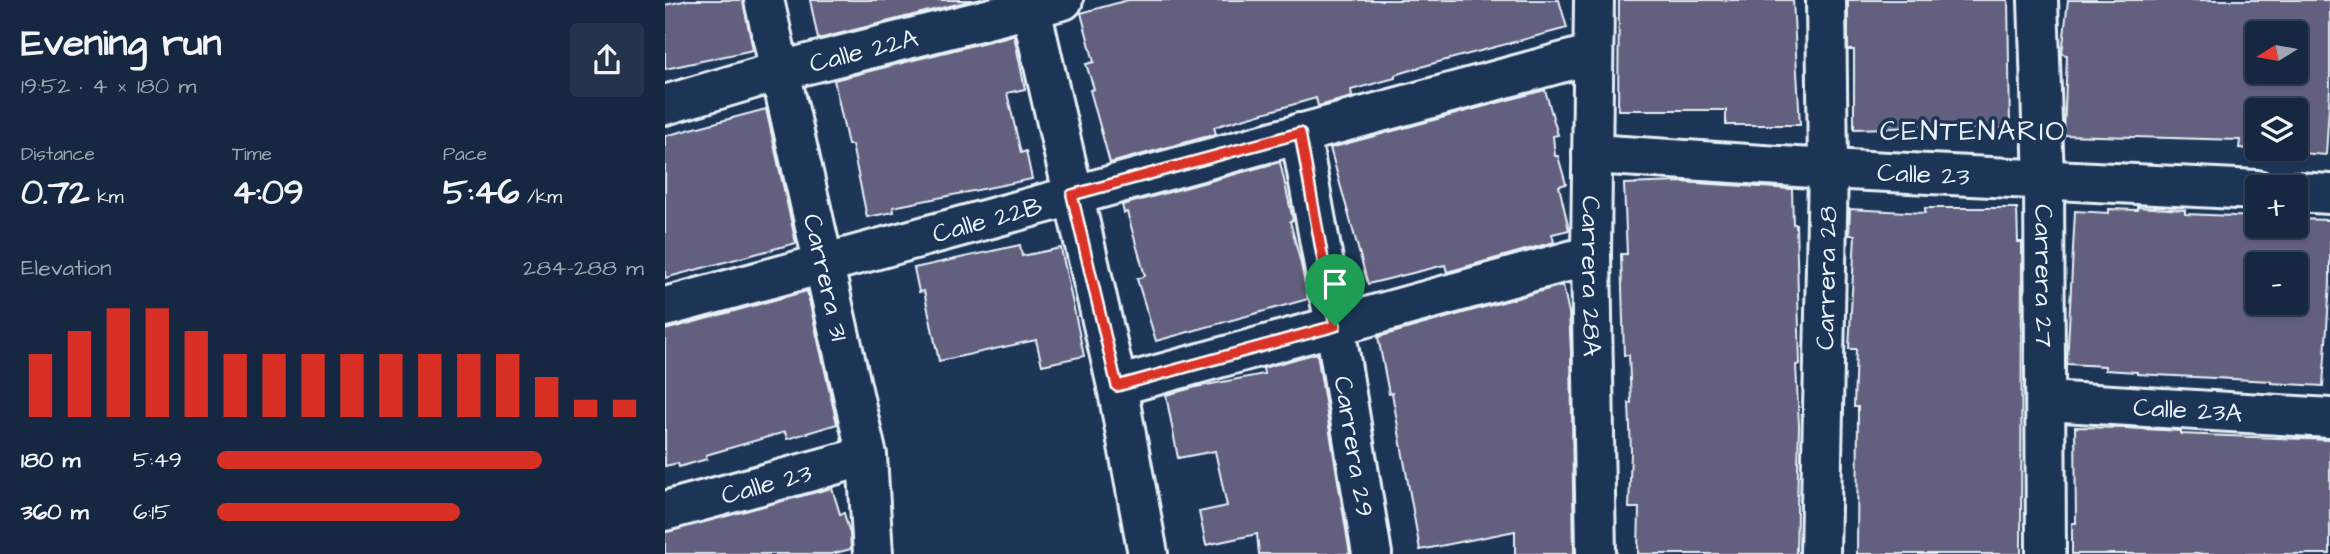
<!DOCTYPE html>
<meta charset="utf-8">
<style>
body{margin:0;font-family:"Architects Daughter",sans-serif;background:#23344c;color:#f1f3f6;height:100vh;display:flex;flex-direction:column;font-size:26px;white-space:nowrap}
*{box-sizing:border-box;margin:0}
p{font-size:23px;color:#9ea6b1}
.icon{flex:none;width:38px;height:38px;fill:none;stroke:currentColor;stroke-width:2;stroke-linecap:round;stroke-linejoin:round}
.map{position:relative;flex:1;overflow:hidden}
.details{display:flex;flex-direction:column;background:#162841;width:665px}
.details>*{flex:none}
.needle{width:46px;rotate:259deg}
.tools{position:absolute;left:1580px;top:21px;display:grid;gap:14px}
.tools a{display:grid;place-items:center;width:63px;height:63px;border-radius:7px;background:#162841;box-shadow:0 2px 5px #0004,0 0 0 2px #35445a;font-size:35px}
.pin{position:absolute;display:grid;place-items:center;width:60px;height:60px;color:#fff;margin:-72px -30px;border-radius:50% 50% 50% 0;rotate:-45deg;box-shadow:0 0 7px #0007}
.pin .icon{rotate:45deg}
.round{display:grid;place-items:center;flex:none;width:74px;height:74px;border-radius:7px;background:#23344c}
.head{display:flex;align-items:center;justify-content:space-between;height:119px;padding:0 21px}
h1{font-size:38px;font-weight:700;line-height:52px}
.stats{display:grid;grid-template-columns:repeat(3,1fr);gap:10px;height:119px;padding:7px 21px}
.stats div{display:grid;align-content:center}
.stats b{font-size:35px;font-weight:700}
.stats small{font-size:19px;font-weight:400}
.stats p{font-size:19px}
.chart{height:196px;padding:14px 21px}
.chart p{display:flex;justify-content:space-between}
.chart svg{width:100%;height:126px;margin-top:7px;stroke:#d93025;stroke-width:6}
ul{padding:0 21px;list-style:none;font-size:23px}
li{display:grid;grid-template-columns:112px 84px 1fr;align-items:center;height:52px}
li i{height:18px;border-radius:9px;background:#d93025}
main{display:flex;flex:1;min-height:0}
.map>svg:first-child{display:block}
</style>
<main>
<section class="details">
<div class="head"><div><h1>Evening run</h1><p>19:52 · 4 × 180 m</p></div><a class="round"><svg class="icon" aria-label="share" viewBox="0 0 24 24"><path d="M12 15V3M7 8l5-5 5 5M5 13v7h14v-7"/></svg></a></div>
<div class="stats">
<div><p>Distance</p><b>0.72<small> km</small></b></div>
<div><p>Time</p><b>4:09</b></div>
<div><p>Pace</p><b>5:46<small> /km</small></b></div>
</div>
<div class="chart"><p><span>Elevation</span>284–288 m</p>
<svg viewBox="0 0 160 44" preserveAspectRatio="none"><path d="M5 44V22M15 44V14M25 44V6M35 44V6M45 44V14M55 44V22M65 44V22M75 44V22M85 44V22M95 44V22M105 44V22M115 44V22M125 44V22M135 44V30M145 44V38M155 44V38"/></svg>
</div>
<ul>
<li><b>180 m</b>5:49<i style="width:76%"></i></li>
<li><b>360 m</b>6:15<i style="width:57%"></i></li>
</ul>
</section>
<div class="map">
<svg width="1665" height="554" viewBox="0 0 1665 554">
<rect width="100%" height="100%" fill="#1d3557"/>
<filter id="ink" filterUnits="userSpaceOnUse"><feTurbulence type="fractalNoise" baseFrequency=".0143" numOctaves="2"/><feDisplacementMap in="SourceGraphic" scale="14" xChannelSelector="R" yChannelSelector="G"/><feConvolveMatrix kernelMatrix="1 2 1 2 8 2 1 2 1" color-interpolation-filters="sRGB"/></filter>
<g filter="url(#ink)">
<g fill="#635f7e" stroke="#e8f1f8" stroke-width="2" fill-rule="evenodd">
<polygon points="23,0 78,0 88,50 0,69 0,5"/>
<polygon points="145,0 308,0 153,39"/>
<polygon points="463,0 894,0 902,28 766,64 730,75 730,78 686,90 687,97 653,106 651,98 549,127 551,134 445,163 425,90 429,89 421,64 429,62 416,13"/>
<polygon points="954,0 1128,0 1135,125 1061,125 1061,110 953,110"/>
<polygon points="1183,0 1343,0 1345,128 1300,129 1299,126 1189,129 1189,50 1183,50"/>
<path d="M 1403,0 L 1665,0 L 1665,89 L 1661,155 L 1574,148 L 1575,140 L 1399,135 L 1402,55 L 1397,54 ZM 1592,33 L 1631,33 L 1631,72 L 1592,72 ZM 1592,110 L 1631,110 L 1631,149 L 1592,149 Z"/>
<polygon points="349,35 360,89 342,93 356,153 361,151 367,179 228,207 229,212 202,217 187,145 183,145 169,80"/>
<polygon points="880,90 893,135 888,136 890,156 893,156 901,184 894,186 904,230 887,234 889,242 782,272 780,265 703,284 665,148"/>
<polygon points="101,109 131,243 0,278 0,136"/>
<polygon points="615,162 628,220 625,221 636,264 643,299 491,341 472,279 480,276 462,212 459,213 457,205"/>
<polygon points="1015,182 1127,189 1128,224 1131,224 1135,364 1131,365 1134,425 1131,554 973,554 974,508 964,508 966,452 964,403 966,403 964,355 959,355 956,254 962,254 959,184"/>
<path d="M 1472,207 L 1520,210 L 1520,214 L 1592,217 L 1592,226 L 1631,226 L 1631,219 L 1665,220 L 1665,283 L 1658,386 L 1606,383 L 1606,381 L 1472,374 L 1472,372 L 1440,370 L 1440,366 L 1402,364 L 1410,211 L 1444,213 L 1444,209 L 1472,210 ZM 1592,264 L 1631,264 L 1631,303 L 1592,303 Z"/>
<polygon points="1260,208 1352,208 1353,242 1357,242 1356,554 1192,554 1193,407 1189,407 1191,349 1184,349 1190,235 1184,235 1185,209 1260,213"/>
<polygon points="355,245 357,256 396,248 419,356 377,365 371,340 274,361 259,291 254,292 249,268"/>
<polygon points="898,285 904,313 906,352 909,554 850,554 850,531 755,550 727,393 724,394 713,337"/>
<polygon points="142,291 172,424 122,439 120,432 41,455 42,459 14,467 13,463 0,466 0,330"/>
<polygon points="652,353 685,554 594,554 592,534 541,545 534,512 562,506 550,451 513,458 501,395 531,387 599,374 598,368"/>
<polygon points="1410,427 1460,428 1516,431 1516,434 1665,440 1665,554 1407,554 1407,523 1411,523"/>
<polygon points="167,488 175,514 179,513 185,534 186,549 167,554 0,554 0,532"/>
</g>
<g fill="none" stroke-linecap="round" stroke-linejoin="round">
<defs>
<g id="minor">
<path id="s1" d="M 99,0 L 202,456 L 208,554"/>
<polyline points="364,0 452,386 483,554"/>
<path id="s2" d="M 929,0 L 926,255 L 931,554"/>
<path id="s3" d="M 1373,0 L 1379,180 L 1381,554"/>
<path id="s4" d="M 0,105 L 115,71 L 398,0"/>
<path id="s5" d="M 635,133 L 670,326 L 707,554"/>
<path id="s6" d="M 927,154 L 1163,169 L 1592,190"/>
<polyline points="1631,192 1665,194"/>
<path id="s7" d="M 0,307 L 928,54"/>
<polyline points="452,386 926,255"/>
<path id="s8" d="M 1381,401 L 1665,418"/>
<path id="s9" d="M 0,511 L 202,456"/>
<path id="s10" d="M 1155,554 L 1163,169 L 1161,0"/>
</g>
</defs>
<use href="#minor" stroke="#e8f1f8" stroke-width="44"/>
<use href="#minor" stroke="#1d3557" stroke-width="38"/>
</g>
</g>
<g fill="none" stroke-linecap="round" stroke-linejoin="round" filter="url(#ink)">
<defs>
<polygon id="route" points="635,133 670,326 452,386 407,195"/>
</defs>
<use href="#route" stroke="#fff" stroke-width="14"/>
<use href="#route" stroke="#d93025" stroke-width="9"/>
</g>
<g text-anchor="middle" stroke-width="7" stroke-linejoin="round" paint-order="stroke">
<g font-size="26" fill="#e8f1f8" stroke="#1d3557">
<text dy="9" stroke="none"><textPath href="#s4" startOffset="206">Calle 22A</textPath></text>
<text dy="9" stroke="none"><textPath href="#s6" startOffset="332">Calle 23</textPath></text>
<text dy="9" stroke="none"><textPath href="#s7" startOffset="334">Calle 22B</textPath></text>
<text dy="9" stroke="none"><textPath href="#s1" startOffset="284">Carrera 31</textPath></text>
<text dy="9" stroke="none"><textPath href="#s2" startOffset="276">Carrera 28A</textPath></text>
<text dy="9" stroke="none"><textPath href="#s10" startOffset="276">Carrera 28</textPath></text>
<text dy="9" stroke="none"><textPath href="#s3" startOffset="276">Carrera 27</textPath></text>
<text dy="9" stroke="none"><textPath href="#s8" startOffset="142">Calle 23A</textPath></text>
<text dy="9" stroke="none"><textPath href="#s5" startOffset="318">Carrera 29</textPath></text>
<text dy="9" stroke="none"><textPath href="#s9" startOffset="105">Calle 23</textPath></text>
</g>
<g font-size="28" letter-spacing="2" fill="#e8f1f8" stroke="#1d3557">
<text x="1308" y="140">CENTENARIO</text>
</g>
</g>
</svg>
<div class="tools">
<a><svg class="needle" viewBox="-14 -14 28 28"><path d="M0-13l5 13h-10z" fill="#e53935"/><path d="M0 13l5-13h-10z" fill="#9ea6b1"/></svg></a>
<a><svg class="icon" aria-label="layers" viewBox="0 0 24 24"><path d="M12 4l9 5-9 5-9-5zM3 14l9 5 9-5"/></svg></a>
<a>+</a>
<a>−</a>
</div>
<div class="pin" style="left:670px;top:326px;background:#1e9e55"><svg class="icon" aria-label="arrive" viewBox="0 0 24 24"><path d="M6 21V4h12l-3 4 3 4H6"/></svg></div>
</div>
</main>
